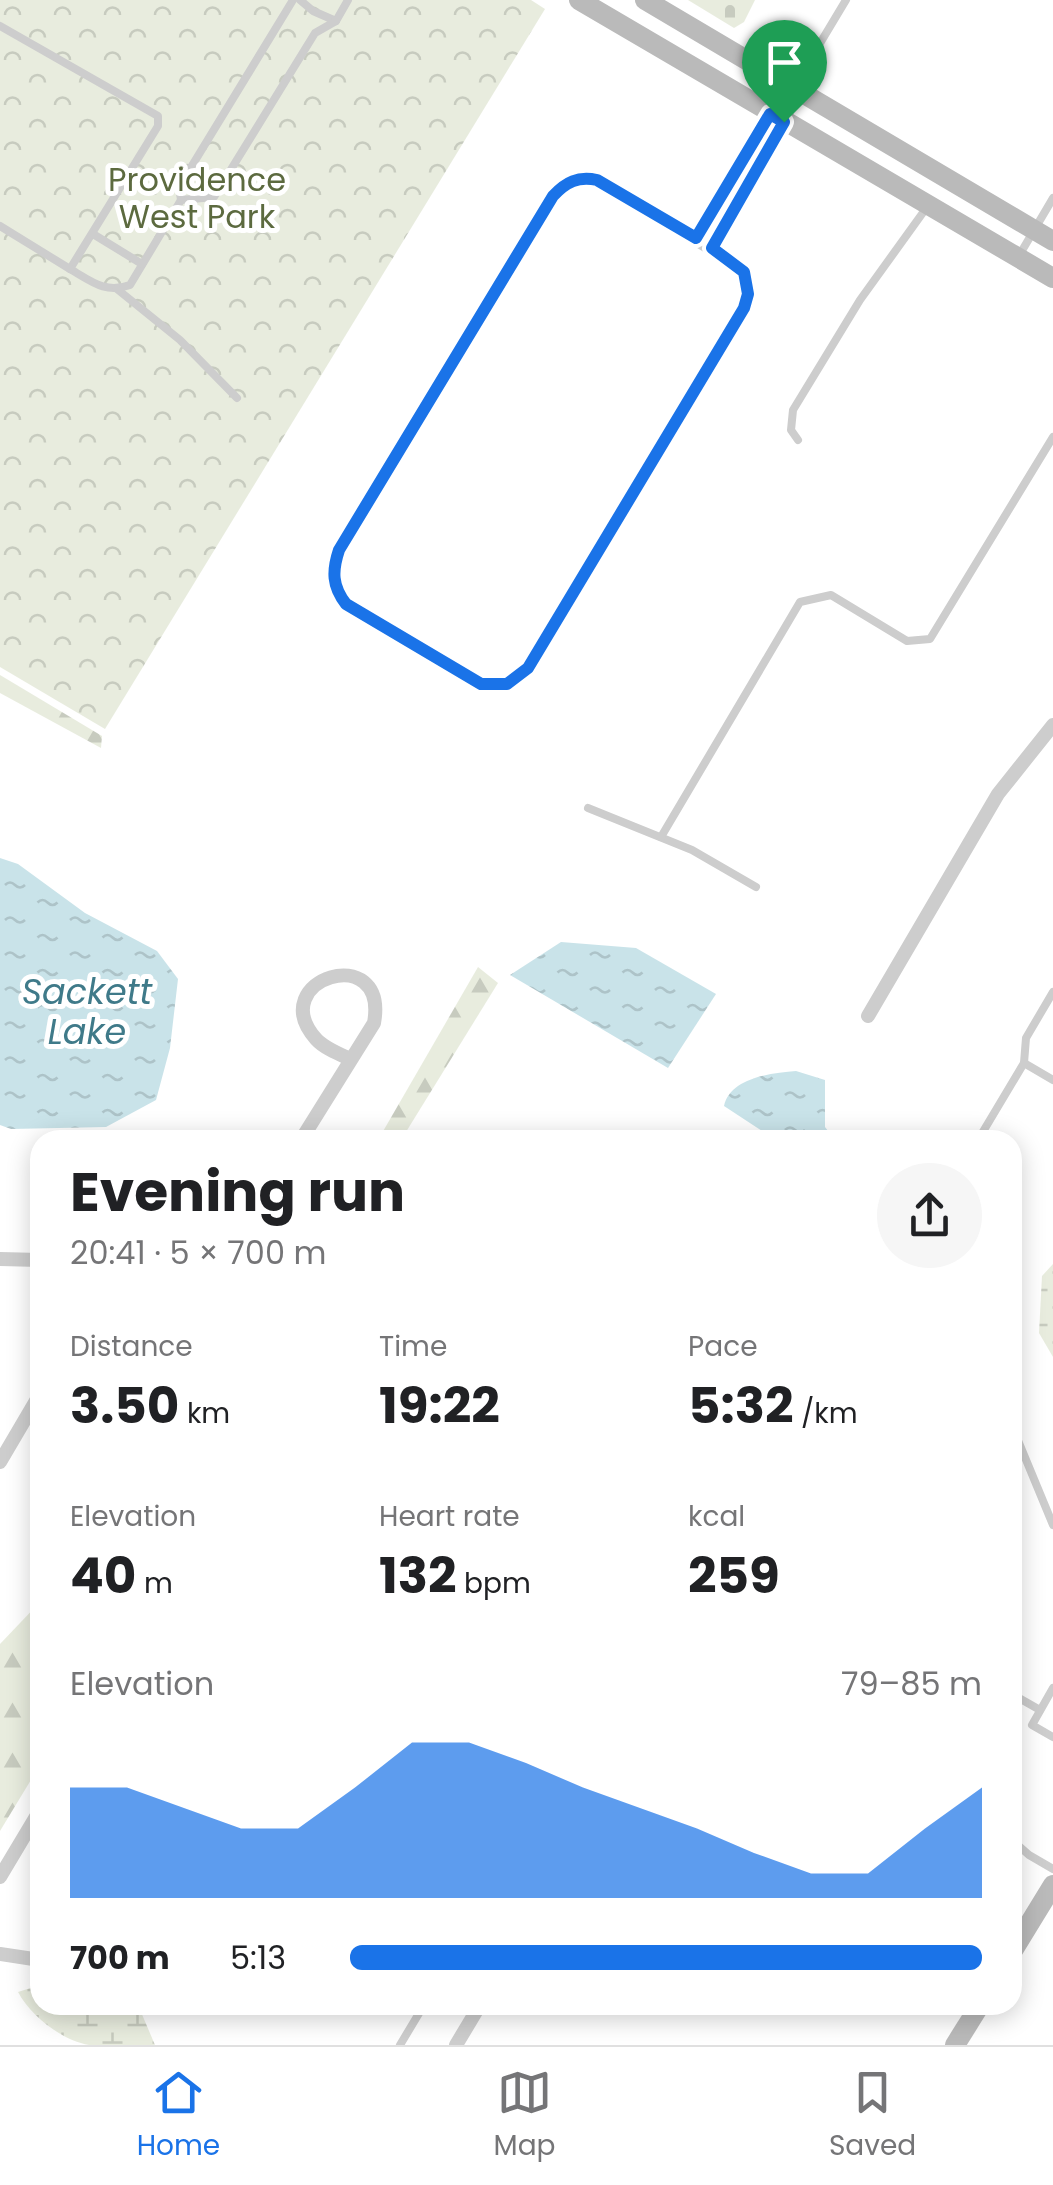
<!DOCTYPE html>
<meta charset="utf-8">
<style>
body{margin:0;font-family:Poppins,sans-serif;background:#f6f6f6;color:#202124;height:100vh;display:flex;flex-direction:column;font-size:38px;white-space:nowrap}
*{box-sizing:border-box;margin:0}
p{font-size:32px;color:#757577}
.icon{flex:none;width:55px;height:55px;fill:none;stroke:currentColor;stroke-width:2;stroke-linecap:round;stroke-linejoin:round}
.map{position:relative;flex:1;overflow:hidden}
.sheet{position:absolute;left:30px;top:1130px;width:992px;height:885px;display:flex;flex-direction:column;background:#fff;border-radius:30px;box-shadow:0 5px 25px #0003}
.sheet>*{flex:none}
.pin{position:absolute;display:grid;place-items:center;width:85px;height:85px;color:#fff;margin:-102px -42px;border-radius:50% 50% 50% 0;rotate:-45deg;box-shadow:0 0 10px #0007}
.pin .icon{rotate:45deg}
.round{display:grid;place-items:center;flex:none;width:105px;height:105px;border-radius:52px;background:#f6f6f6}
.overview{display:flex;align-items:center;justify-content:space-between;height:170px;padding:0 40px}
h1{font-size:55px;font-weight:700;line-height:75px}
.stats{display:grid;grid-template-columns:repeat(3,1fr);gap:15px;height:170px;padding:10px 40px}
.stats div{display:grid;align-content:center}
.stats b{font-size:50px;font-weight:700}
.stats small{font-size:28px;font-weight:400}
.stats p{font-size:28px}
.chart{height:280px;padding:20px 40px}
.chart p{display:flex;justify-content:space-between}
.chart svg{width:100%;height:180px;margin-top:10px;fill:#1a73e8;opacity:.7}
ul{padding:0 40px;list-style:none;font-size:32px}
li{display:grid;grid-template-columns:160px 120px 1fr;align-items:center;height:75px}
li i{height:25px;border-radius:12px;background:#1a73e8}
.tab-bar{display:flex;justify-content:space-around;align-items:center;height:140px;border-top:2px solid #e0e0e0;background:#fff;font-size:28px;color:#757577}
.tab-bar a{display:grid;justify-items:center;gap:5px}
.tab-bar .selected{color:#1a73e8}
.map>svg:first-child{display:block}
</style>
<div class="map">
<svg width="1053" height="2045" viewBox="0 0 1053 2045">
<defs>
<pattern id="forest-firs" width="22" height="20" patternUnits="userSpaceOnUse" patternTransform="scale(2.5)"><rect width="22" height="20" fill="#e8ecde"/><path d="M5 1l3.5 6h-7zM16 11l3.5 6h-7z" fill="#c7cbbf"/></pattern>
<pattern id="wetland-marsh" width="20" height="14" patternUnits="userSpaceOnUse" patternTransform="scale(2.5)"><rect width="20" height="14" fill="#e8ecde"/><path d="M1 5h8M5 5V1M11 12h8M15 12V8" fill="none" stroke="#c7cbbf"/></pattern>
<pattern id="cemetery-stones" width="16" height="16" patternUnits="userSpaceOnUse" patternTransform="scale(2.5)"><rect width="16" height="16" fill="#e8ecde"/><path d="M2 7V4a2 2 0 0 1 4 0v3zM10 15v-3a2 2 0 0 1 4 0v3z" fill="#c7cbbf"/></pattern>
<pattern id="park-crowns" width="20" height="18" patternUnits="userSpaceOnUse" patternTransform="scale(2.5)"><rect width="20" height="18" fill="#e8ecde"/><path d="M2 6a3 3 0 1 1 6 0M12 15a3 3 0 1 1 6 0" fill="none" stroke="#c7cbbf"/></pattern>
<pattern id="water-ripples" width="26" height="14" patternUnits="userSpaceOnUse" patternTransform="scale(2.5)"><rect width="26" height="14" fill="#c9e3e9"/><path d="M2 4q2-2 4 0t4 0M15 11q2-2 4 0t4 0" fill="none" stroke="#adc3c8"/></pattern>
</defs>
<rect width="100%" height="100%" fill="#fff"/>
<g fill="url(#forest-firs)">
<polygon points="0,675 102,736 101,748 0,693"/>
<polygon points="478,967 498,983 401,1140 378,1140"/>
<polygon points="40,1602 40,1765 0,1831 0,1644"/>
</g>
<g fill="url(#wetland-marsh)">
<polygon points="1053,1264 1053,1357 1039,1333 1042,1276"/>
<path d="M 40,1985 L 40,2005 L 138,2005 L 155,2045 C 134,2045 109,2045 89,2045 C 61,2040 31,2016 18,1992 Z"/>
</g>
<polygon fill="url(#cemetery-stones)" points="688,0 755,0 744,22 734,28"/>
<polygon fill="url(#park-crowns)" points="0,0 531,0 545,9 105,729 0,667"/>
<g fill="url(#water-ripples)">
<polygon points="0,858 18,864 85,913 157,951 178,979 170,1048 156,1100 106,1127 11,1129 0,1125"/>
<polygon points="561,942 636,948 716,994 668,1068 510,975"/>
<path d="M 796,1071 L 825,1080 L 825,1127 L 835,1140 L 776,1140 L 724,1106 C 730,1078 770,1073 796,1071 Z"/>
</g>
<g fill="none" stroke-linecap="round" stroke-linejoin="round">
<g stroke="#cdcdcd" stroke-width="8">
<polyline points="300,0 313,11 336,21"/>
<path d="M 0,26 L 158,116 L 158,126 L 70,269 C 91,281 105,294 130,285 L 181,200 L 214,197 L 315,33 L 336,21 L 348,0"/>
<polyline points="795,85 846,0"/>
<polyline points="181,200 179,187 293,0"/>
<polyline points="0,226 70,269"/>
<polyline points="93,234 142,264"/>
<polyline points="1020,254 1053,198"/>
<polyline points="117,289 180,340 237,398"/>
<polyline points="798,440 791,430 793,410 860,300 927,207"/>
<polyline points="588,808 692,850 756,887"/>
<polyline points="661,837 800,602 831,595 907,641 930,639 1053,437"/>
<polyline points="1024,1063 1026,1038 1053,992"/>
<polyline points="978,1140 1024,1063 1053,1080"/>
<polyline points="1012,1426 1053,1525"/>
<polyline points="1053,1688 1032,1725 1053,1737"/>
<polyline points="1012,1694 1040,1710"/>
<polyline points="1012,1840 1029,1855 1053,1869"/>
<polyline points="400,2045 424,2005"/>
</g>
<g stroke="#cdcdcd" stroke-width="14">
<path d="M 585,177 L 597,179 L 737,264 C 749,278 748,290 745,308 L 528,668 C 514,683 501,688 481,684 L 346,604 C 332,586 332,571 339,550 L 553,196 L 562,186 Z"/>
<polyline points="696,238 776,108"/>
<polyline points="711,248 784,122 793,88"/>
<polyline points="868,1016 998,794 1053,725"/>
<path d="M 301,1140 L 374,1023 C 389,940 263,979 316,1039 C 324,1048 339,1054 350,1059"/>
<polyline points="0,1259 40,1260"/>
<polyline points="0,1462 40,1394"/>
<polyline points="0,1877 40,1810"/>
<polyline points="0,1954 40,1960"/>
<polyline points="456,2045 480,2005"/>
</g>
<g stroke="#bababa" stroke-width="20">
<polyline points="579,0 1053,278"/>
<polyline points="645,0 1053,241"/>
<polyline points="1012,1952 1053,1885"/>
<polyline points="955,2045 980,2005"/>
</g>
</g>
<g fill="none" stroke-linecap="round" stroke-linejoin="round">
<defs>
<path id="route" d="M 770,114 L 784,122 L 712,248 L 744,272 L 748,294 L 744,308 L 528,668 L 507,684 L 481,684 L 346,604 C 332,586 332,571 339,550 L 553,196 C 566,182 578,176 597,180 L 696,238 Z"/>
</defs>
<use href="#route" stroke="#fff" stroke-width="20"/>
<use href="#route" stroke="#1a73e8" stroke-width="12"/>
</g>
<g text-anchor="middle" stroke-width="10" stroke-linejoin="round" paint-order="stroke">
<g font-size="32" fill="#5c6a3f" stroke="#fff">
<text x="197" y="191">Providence<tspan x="197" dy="37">West Park</tspan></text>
</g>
<g font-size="35" font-style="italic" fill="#3f7a89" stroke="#fff">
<text x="87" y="1004">Sackett<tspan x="87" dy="40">Lake</tspan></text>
</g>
</g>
</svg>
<div class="pin" style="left:784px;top:122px;background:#1e9e55"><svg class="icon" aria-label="arrive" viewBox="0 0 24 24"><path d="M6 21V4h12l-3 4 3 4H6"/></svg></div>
<section class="sheet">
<div class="overview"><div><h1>Evening run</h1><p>20:41 · 5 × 700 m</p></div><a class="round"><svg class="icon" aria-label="share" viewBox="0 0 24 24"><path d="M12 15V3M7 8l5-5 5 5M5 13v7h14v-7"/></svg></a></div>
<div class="stats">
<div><p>Distance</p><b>3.50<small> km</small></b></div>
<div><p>Time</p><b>19:22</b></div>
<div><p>Pace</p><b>5:32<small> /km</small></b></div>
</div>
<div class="stats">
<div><p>Elevation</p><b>40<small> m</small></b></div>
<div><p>Heart rate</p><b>132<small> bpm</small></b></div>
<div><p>kcal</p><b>259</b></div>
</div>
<div class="chart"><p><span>Elevation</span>79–85 m</p>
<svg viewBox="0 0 160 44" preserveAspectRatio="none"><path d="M0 44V17L10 17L20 22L30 27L40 27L50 17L60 6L70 6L80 11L90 17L100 22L110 27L120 33L130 38L140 38L150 27L160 17V44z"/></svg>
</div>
<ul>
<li><b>700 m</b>5:13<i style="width:100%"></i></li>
</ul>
</section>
</div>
<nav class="tab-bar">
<a class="selected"><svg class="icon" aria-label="home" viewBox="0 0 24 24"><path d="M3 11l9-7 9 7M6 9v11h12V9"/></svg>Home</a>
<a><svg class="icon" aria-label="map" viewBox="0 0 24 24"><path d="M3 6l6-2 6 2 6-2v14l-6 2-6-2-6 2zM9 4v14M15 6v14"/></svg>Map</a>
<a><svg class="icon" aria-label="saved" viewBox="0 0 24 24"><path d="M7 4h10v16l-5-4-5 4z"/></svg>Saved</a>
</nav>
